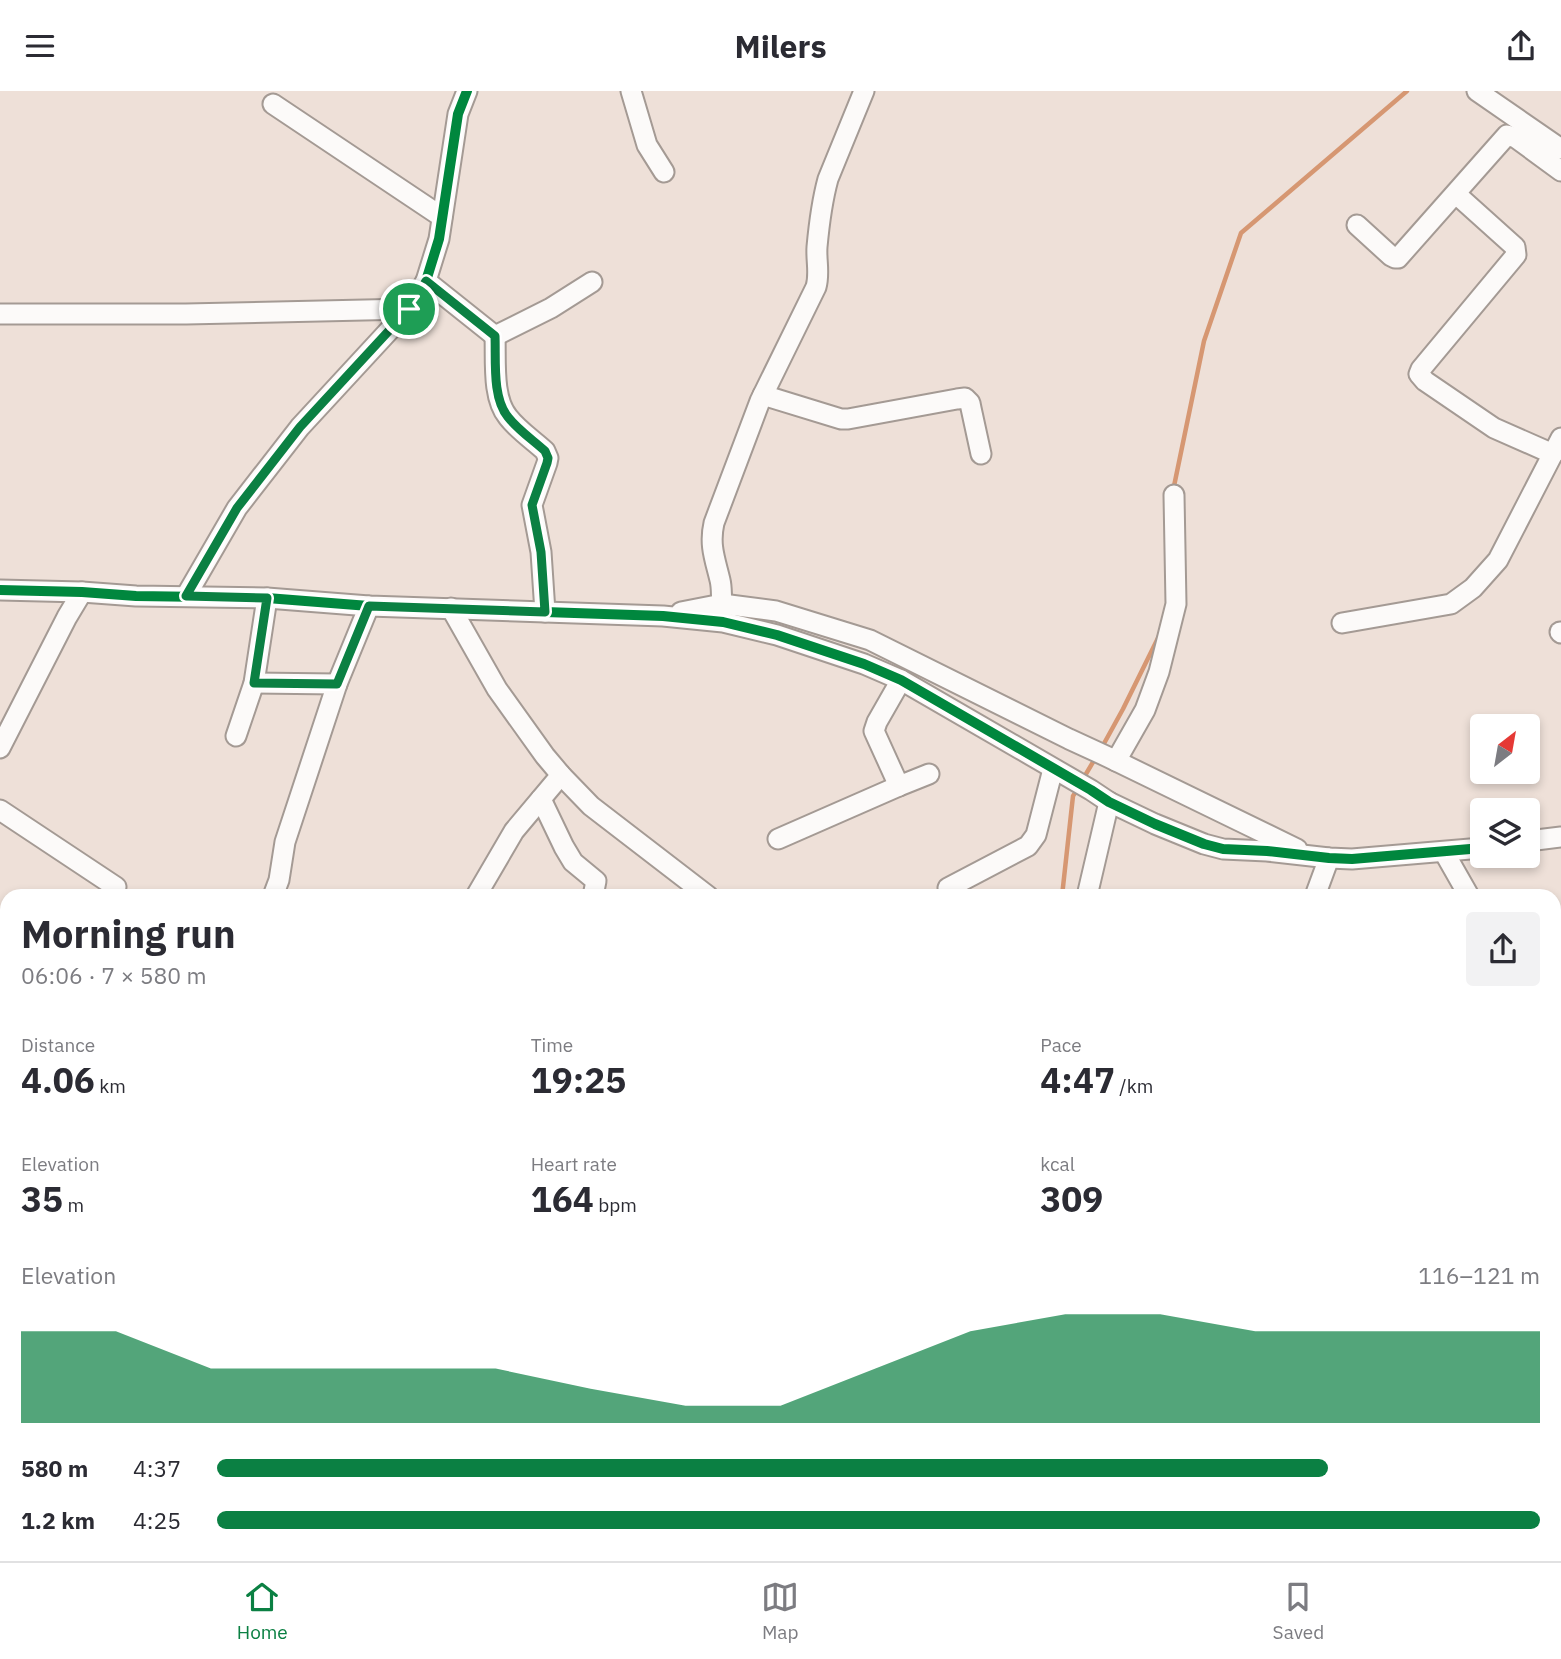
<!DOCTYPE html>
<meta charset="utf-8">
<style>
body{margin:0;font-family:"IBM Plex Sans",sans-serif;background:#f2f2f3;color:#2b2b33;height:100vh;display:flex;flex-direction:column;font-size:26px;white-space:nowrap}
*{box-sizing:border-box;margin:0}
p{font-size:23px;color:#7c7c81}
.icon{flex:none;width:38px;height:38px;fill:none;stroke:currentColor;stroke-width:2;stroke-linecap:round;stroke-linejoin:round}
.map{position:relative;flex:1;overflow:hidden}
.side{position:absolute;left:0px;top:798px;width:1561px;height:672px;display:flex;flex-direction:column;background:#fff;border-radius:21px 21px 0 0;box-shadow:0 4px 10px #0003}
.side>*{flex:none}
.needle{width:46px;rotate:31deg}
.fabs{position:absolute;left:1470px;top:623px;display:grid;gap:14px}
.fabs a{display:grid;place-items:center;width:70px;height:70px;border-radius:7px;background:#fff;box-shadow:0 4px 10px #0003;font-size:35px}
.pin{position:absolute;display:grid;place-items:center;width:60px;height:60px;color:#fff;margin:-30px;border:4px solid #fff;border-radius:50%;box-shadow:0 2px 7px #0007}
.round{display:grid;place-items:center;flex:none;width:74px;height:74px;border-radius:7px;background:#f2f2f3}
.overview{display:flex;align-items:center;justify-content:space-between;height:119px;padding:0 21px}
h1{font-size:38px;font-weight:700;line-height:52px}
.stats{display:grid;grid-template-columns:repeat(3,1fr);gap:10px;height:119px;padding:7px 21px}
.stats div{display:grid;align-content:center}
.stats b{font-size:35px;font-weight:700}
.stats small{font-size:19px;font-weight:400}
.stats p{font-size:19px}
.chart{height:196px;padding:14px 21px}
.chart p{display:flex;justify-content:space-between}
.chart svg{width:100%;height:126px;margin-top:7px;fill:#0b8043;opacity:.7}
ul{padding:0 21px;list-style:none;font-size:23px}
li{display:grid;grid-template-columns:112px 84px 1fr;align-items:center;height:52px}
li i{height:18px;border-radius:9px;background:#0b8043}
header{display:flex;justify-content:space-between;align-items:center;height:91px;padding:0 21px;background:#fff;font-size:32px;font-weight:700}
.tab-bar{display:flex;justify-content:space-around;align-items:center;height:98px;border-top:2px solid #e1e1e2;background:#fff;font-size:19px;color:#7c7c81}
.tab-bar a{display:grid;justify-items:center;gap:4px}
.tab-bar .active{color:#0b8043}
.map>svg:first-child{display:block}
</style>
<header><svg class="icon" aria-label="menu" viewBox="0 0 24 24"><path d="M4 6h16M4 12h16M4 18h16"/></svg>Milers<svg class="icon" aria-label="share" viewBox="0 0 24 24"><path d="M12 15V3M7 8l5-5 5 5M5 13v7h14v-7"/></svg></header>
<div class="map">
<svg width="1561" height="1470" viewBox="0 0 1561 1470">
<rect width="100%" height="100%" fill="#eee0d8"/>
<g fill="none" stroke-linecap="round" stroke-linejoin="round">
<g stroke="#d69772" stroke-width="4.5">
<polyline points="1173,400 1204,250 1241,142 1407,0"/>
<polyline points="1101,658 1123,618 1159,545"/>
<polyline points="1083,688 1096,666"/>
<polyline points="1062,805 1073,705 1079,696"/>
<polyline points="661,1470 665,1463"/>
</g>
<defs>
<g id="minor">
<polyline points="631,0 647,54 664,81"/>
<polyline points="1477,0 1561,58"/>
<polyline points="273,13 442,126"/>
<polyline points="1456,103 1515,156 1516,164 1421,278 1419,283 1425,290 1494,337 1553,363"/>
<polyline points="1357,134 1391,165 1395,167 1398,167 1507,44 1516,47 1561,80"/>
<polyline points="426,190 495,245 551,217 592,191"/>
<polyline points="0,223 186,223 409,218"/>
<path d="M 495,245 C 496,269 492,307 508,326 C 518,339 533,349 545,360 L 548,367 L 547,372 L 532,414 L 541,461 L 545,521"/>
<polyline points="763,304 841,328 848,328 957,308 965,307 970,312 971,317 981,363"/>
<polyline points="0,499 82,501 136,505 267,507 369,515 663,525 723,531 777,544 864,573 901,589 1091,699 1109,711 1155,733 1204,753 1223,758 1267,760 1329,767 1352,768 1482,757"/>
<polyline points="186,505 237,417 300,336 409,218 426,190 439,148 458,23 467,0"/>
<path d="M 722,513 C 721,505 722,497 720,489 C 715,468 709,454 714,432 L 760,310 L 816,196 C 820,182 816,170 817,156 C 819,134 822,110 828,88 L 864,0"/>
<polyline points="451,517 497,598 545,665 561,684 591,715 708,805"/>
<polyline points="681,521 722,513 776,520 870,549 1069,648 1108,666 1297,758"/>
<polyline points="1342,532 1451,513 1473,497 1498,469 1561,347"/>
<polyline points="1560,541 1561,542"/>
<polyline points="254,592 337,593"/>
<polyline points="236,645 254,592 267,507"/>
<polyline points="0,657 67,526 82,501"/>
<polyline points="1116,670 1145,619 1159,581 1176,513 1174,404"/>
<polyline points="899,695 874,640 877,631 901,589"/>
<polyline points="541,708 564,756 573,771 596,790 593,805"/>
<polyline points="0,719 116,796"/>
<polyline points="778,748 899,695 929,683"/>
<polyline points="1528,750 1561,746"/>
<polyline points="1444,761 1469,805"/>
<polyline points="948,797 1028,755 1036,744 1053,678"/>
<polyline points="273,805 279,789 285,751 337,593 369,515"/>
<polyline points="476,805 514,740 561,684"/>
<polyline points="1087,805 1109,711"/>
<polyline points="1315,805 1329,767"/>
<polyline points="1554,943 1558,949"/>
<polyline points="0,1273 7,1274"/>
<polyline points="415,1463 420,1470"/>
<polyline points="755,1463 756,1470"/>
<polyline points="1145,1463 1154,1470"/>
<polyline points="57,1470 59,1463"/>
<polyline points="555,1470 580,1463"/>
</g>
</defs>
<use href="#minor" stroke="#a49a94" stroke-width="23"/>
<use href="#minor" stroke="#fcfaf9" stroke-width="19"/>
<defs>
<g id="cycleway">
<polyline points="0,499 82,501 136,505 267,507 369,515 663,525 723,531 777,544 864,573 901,589 1091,699 1109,711 1155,733 1204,753 1223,758 1267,760 1329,767 1352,768 1482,757"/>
<polyline points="186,505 237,417 300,336 409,218 426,190 439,148 458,23 467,0"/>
</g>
</defs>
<use href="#cycleway" stroke="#fff" stroke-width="15"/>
<use href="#cycleway" stroke="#00873e" stroke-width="10"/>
</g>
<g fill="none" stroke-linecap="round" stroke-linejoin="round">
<defs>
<path id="route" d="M 426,190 L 495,245 C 496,269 492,307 508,326 C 518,339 533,349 545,360 L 548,367 L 547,372 L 532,414 L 541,461 L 545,521 L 369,515 L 337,593 L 254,592 L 267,507 L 186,505 L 237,417 L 300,336 L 409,218 Z"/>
</defs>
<use href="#route" stroke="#fff" stroke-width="14"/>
<use href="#route" stroke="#0b8043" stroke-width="9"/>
</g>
</svg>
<div class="fabs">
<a><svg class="needle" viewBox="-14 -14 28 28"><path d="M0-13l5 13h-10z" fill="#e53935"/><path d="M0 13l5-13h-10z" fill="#7c7c81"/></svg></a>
<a><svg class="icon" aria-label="layers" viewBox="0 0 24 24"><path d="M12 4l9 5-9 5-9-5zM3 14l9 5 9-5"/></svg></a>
</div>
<div class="pin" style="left:409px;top:218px;background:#1e9e55"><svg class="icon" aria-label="arrive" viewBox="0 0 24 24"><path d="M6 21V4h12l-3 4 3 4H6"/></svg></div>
<section class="side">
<div class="overview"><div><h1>Morning run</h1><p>06:06 · 7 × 580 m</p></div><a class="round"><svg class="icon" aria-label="share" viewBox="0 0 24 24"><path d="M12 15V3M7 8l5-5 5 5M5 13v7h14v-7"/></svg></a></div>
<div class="stats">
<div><p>Distance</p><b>4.06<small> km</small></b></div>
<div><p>Time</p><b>19:25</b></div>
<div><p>Pace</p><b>4:47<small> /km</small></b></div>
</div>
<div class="stats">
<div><p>Elevation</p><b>35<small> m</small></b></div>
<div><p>Heart rate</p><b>164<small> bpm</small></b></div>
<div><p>kcal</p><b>309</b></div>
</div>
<div class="chart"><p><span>Elevation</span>116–121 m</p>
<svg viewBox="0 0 160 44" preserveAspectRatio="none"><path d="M0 44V12L10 12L20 25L30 25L40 25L50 25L60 32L70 38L80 38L90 25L100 12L110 6L120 6L130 12L140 12L150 12L160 12V44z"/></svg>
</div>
<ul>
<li><b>580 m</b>4:37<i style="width:84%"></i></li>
<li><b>1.2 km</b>4:25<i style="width:100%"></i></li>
</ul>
</section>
</div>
<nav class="tab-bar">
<a class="active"><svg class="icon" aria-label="home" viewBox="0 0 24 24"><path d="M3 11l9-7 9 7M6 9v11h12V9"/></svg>Home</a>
<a><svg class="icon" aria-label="map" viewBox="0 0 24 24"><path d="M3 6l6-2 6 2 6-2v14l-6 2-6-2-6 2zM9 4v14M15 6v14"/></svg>Map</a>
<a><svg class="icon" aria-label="saved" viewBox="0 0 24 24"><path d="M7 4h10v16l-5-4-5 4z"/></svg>Saved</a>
</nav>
